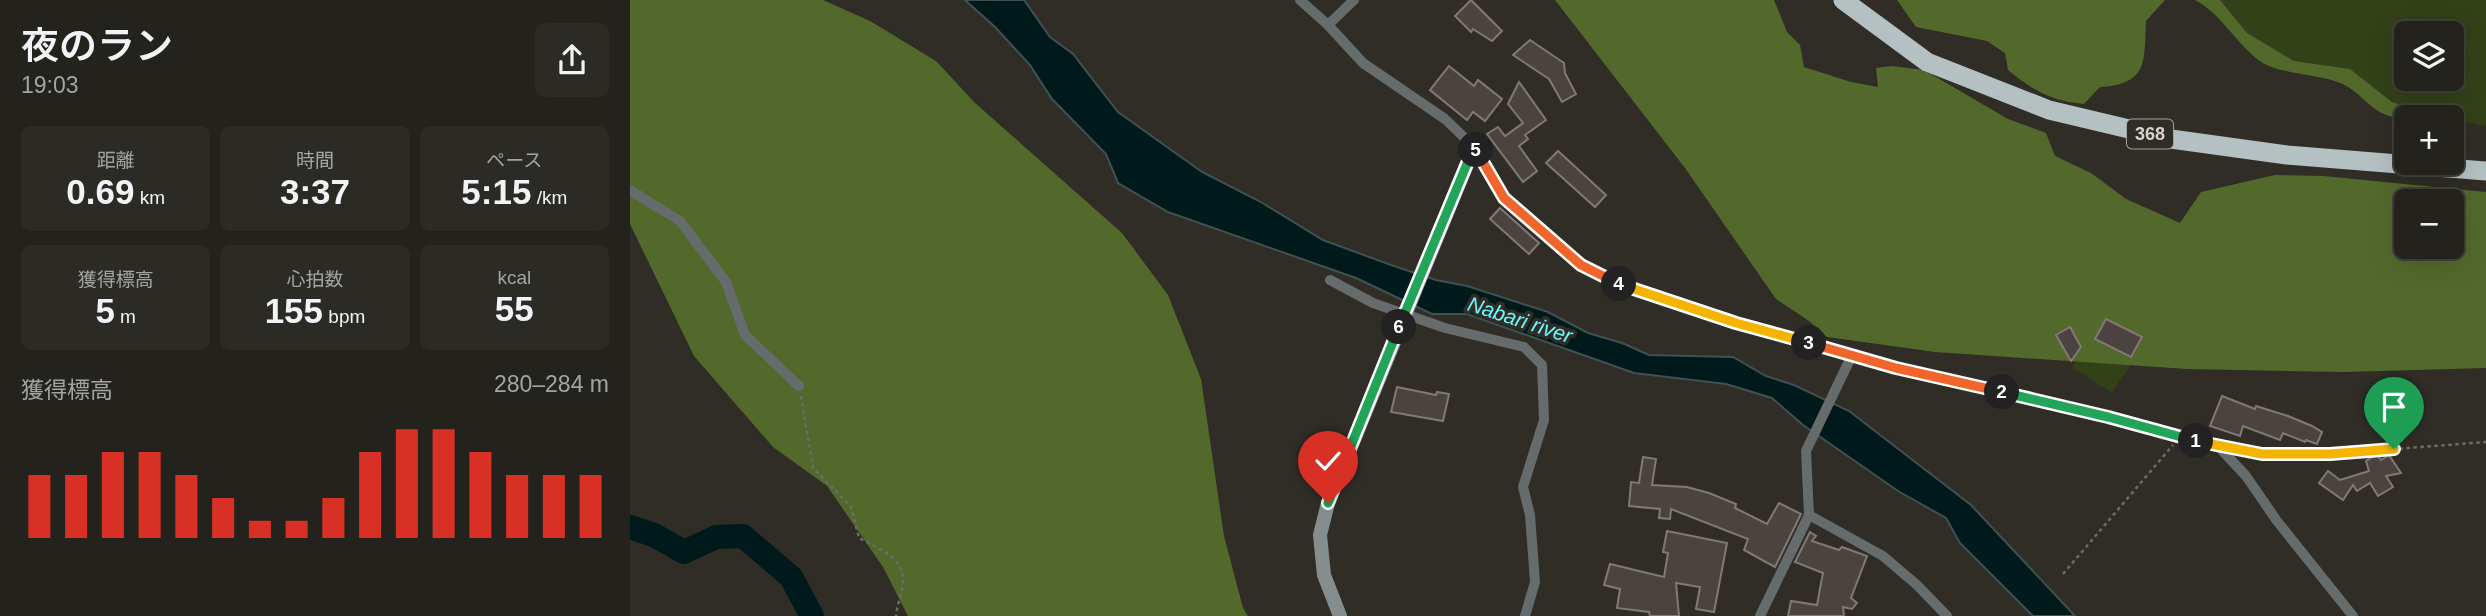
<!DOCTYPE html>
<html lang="ja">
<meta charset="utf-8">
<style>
body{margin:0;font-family:Arial,"Noto Sans JP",sans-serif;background:#2b2a25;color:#f1f3f6;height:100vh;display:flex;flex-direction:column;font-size:26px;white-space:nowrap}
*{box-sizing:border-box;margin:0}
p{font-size:23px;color:#a3a4a3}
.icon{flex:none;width:38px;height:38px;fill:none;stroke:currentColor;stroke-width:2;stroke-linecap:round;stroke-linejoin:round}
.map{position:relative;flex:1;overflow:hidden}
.side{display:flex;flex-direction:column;background:#23221c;width:630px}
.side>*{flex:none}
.tools{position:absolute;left:1764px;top:21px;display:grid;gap:14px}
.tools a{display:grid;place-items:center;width:70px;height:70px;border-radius:10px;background:#23221c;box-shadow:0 7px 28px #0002,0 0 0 2px #403f3b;font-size:35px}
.pin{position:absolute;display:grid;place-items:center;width:60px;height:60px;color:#fff;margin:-72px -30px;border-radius:50% 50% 50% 0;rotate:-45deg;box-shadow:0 0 7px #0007}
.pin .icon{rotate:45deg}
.km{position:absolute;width:35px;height:35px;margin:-18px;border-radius:50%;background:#222;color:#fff;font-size:19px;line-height:35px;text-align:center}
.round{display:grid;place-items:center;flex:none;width:74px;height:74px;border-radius:10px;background:#2b2a25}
.headline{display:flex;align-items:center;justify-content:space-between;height:119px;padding:0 21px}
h1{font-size:38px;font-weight:600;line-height:52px}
.metrics{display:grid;grid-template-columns:repeat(3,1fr);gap:10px;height:119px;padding:7px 21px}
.metrics div{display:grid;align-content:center;border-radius:10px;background:#2b2a25;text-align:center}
.metrics b{font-size:35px;font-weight:600}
.metrics small{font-size:19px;font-weight:400}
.metrics p{font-size:19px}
.chart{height:196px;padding:14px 21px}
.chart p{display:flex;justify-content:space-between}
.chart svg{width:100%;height:126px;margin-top:7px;stroke:#d93025;stroke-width:6}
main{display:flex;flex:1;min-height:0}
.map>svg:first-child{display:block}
</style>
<main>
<section class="side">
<div class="headline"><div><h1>夜のラン</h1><p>19:03</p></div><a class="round"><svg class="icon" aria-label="share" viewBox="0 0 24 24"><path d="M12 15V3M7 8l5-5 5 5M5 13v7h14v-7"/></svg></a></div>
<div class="metrics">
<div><p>距離</p><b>0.69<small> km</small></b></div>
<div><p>時間</p><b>3:37</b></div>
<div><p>ペース</p><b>5:15<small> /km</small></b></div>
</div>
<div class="metrics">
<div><p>獲得標高</p><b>5<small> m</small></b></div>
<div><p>心拍数</p><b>155<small> bpm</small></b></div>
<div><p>kcal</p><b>55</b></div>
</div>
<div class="chart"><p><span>獲得標高</span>280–284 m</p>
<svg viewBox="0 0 160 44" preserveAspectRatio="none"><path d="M5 44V22M15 44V22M25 44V14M35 44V14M45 44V22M55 44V30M65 44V38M75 44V38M85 44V30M95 44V14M105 44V6M115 44V6M125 44V14M135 44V22M145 44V22M155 44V22"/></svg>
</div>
</section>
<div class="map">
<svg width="1856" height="616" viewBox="0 0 1856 616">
<rect width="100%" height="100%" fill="#2f2d26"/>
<g fill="#324118" fill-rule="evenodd">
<path d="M 1590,0 L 1856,0 L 1856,126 L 1822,119 L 1822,117 L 1804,116 L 1762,102 L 1720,69 L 1664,61 L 1617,33 ZM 1776,33 L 1822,33 L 1822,79 L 1776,79 Z"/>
<polygon points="1462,337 1502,363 1482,393 1442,367"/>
</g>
<g fill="#53692c" fill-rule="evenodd">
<polygon points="0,0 193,0 240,21 306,61 345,103 492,233 538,295 571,379 594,536 613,608 618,616 278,616 253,567 197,486 143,447 64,356 0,224"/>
<path d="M 925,0 L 1144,0 L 1157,32 L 1170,45 L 1174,67 L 1221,82 L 1248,87 L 1246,68 L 1261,66 L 1294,70 L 1378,119 L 1416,133 L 1425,156 L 1461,173 L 1496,199 L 1550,223 L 1571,192 L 1645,175 L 1693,176 L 1856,192 L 1856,368 L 1714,372 L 1557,369 L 1305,352 L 1197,337 L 1179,321 L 1146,299 L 1055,168 ZM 1776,201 L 1822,201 L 1822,247 L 1776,247 Z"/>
<path d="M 1267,0 L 1535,0 L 1516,21 C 1514,61 1519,84 1470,87 L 1454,104 C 1421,101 1404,91 1378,70 L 1375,53 L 1357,41 L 1286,27 Z"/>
<path d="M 1565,0 L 1590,0 L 1617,33 L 1664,61 L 1720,69 L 1762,102 L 1812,117 C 1792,117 1772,122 1754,114 C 1738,107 1727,89 1710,83 C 1685,73 1647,75 1627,59 C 1604,40 1591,14 1565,0 Z"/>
</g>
<polygon fill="#00191b" stroke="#405151" stroke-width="2" points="335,0 394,0 420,37 443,54 488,112 572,172 629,201 693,240 761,265 806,280 837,286 918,312 958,333 992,343 1019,355 1103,357 1136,376 1164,385 1219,411 1341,505 1445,616 1403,616 1330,543 1316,518 1268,491 1173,425 1142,398 1096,384 1004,373 837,314 802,314 726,278 538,212 488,183 476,154 422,99 400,65 365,27"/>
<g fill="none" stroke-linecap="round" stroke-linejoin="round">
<polyline stroke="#00191b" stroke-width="24" points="0,527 24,535 54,552 86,537 113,536 161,577 182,616"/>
</g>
<g fill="#4b4340" stroke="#827975" stroke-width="2">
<polygon points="841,0 872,31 862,41 843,29 841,32 825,16"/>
<polygon points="900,40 934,63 935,73 946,94 932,102 919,79 883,55"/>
<polygon points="819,66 844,86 848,80 872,99 855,121 843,112 837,120 800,90"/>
<polygon points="889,82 916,120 895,135 898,139 889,146 907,171 893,182 857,134 868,127 875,136 893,123 878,104"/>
<polygon points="928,151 976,195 965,207 916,163"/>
<polygon points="870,208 909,243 899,254 860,219"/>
<polygon points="1476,319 1512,337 1501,357 1465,339"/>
<polygon points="1440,327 1451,347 1441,361 1426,335"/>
<polygon points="767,387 806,395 807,392 819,394 813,421 761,412"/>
<polygon points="1592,396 1625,409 1626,406 1658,416 1682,426 1692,432 1687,444 1676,440 1675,442 1653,433 1650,440 1613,426 1610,436 1580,426"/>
<polygon points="1747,454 1751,460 1759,455 1771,473 1756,476 1763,487 1748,496 1740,483 1727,491 1723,485 1713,500 1689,483 1698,471 1710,480 1739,471 1736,461"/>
<polygon points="1013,457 1026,459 1022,485 1057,487 1079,493 1106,504 1105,508 1137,524 1149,503 1171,514 1145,567 1114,550 1118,539 1041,509 1040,519 1029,518 1030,509 999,506 1001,482 1009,483"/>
<polygon points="1037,531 1097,543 1084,612 1066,609 1070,587 1046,583 1049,616 1020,616 1019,612 987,608 990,589 974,585 980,564 1034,577 1038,553 1033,552"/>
<polygon points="1180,532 1186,536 1182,541 1209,550 1212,547 1237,556 1221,598 1227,603 1222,609 1213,607 1214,616 1158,616 1161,601 1187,605 1193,573 1165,562"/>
</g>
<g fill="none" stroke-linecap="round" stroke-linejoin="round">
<g stroke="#6d6c66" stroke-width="2.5" stroke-dasharray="3.5 3.5" stroke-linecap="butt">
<path d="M 171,396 L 183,468 L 221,507 L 229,538 C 247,548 275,557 273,583 C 272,594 267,605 266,616"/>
<polyline points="1609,450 1631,454 1700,454 1856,442"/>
<polyline points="1433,574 1543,445"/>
</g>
<g stroke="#666b6b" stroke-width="10">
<polyline points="670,0 698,25 733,63 815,119 844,147 874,198 951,265 994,286 1106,323 1266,368 1478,417 1588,446 1616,476 1647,521 1723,616"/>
<polyline points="698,25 724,0"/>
<polyline points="0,190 50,221 96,282 115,335 169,386"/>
<polyline points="700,280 743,303 815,328 894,347 912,365 914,420 893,487 900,515 905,582 895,616"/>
<polyline points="1179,515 1253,556 1287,585 1317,616"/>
<polyline points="1130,616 1179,515 1176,451 1222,355"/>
</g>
<polyline stroke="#868d8e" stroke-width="14" points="710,616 694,575 690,535 698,503 844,147"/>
<polyline stroke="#b5c0c2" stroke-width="19" points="1213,0 1297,62 1419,110 1541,139 1657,155 1856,171"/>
</g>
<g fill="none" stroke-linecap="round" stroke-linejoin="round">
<defs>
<polyline id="split-1" points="1566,441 1632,454 1700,454 1764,449"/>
<polyline id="split-2" points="1372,392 1478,417 1566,441"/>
<polyline id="split-3" points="1179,343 1266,368 1372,392"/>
<polyline id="split-4" points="989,284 1106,323 1179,343"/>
<polyline id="split-5" points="846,150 874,198 951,265 989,284"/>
<polyline id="split-6" points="769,327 844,147 846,150"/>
<polyline id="split-7" points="698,503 769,327"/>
</defs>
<use href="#split-1" stroke="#fff" stroke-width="14"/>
<use href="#split-2" stroke="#fff" stroke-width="14"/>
<use href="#split-3" stroke="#fff" stroke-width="14"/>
<use href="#split-4" stroke="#fff" stroke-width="14"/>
<use href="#split-5" stroke="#fff" stroke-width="14"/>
<use href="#split-6" stroke="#fff" stroke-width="14"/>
<use href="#split-7" stroke="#fff" stroke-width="14"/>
<use href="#split-1" stroke="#f5b400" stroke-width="9"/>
<use href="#split-2" stroke="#22a559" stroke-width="9"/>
<use href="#split-3" stroke="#f0652b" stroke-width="9"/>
<use href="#split-4" stroke="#f5b400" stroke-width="9"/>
<use href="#split-5" stroke="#f0652b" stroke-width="9"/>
<use href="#split-6" stroke="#22a559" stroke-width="9"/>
<use href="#split-7" stroke="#22a559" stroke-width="9"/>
</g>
<g text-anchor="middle" stroke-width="7" stroke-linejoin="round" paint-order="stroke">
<rect fill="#2f2d26" stroke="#a3a29c" stroke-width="2" x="1497" y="119.5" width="46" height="29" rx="5"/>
<g font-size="18" font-weight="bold" fill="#d5d4cf">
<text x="1520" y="140">368</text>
</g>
<g font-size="21" font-style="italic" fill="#6af7fc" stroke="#2f2d26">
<text transform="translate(890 320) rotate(18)" y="7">Nabari river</text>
</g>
</g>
</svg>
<div class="tools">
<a><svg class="icon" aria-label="layers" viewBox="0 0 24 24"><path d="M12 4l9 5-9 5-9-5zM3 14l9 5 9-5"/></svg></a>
<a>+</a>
<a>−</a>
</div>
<div class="pin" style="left:1764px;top:449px;background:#1e9e55"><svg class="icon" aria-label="arrive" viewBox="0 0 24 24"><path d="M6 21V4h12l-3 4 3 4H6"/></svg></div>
<div class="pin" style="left:698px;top:503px;background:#d93025"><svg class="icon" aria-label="check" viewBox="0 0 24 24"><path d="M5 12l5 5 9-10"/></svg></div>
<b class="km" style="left:1566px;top:441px">1</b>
<b class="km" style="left:1372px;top:392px">2</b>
<b class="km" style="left:1179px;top:343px">3</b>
<b class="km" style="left:989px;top:284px">4</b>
<b class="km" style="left:846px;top:150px">5</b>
<b class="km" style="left:769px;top:327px">6</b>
</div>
</main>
